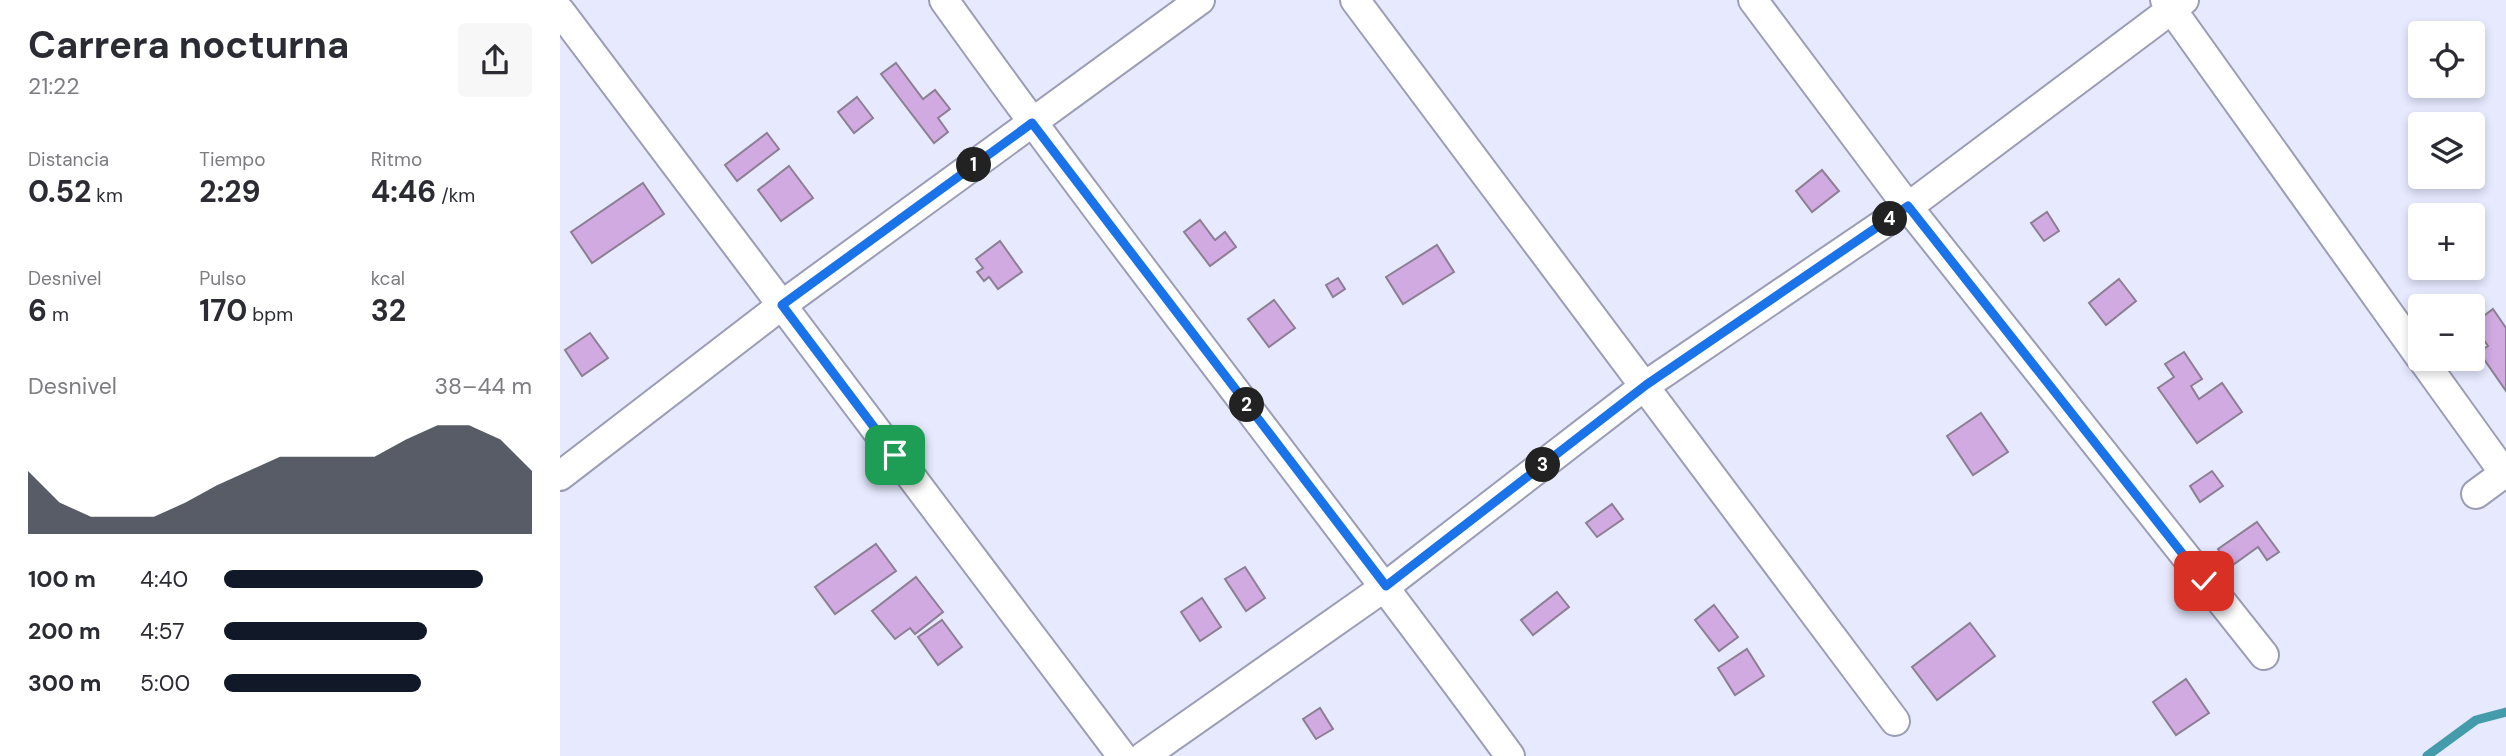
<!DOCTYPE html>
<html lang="es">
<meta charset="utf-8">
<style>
body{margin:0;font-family:"DM Sans",sans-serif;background:#f7f7f7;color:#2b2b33;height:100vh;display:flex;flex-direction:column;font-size:26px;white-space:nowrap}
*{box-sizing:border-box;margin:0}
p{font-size:23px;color:#7c7c81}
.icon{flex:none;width:38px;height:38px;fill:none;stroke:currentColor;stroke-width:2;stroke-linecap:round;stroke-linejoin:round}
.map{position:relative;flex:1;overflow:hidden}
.panel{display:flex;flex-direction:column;background:#fff;width:560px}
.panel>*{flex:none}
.controls{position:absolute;left:1848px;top:21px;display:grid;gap:14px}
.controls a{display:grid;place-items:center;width:77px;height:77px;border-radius:7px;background:#fff;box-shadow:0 4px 10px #0003;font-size:35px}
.pin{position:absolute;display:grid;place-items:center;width:60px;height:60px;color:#fff;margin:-30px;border-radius:14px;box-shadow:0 4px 10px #0006}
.km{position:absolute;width:35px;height:35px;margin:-18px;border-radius:50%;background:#222;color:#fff;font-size:19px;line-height:35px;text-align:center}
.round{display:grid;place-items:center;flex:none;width:74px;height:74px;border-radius:7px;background:#f7f7f7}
.overview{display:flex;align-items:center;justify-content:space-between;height:119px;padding:0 28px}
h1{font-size:38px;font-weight:700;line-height:52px}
.stats{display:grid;grid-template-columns:repeat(3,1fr);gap:10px;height:119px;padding:7px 28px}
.stats div{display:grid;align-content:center}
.stats b{font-size:30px;font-weight:700}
.stats small{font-size:19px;font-weight:400}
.stats p{font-size:19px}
.chart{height:196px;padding:14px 28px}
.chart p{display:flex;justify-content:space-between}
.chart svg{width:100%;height:126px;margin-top:7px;fill:#111827;opacity:.7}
ul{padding:0 28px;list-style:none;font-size:23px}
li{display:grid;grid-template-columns:112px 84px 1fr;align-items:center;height:52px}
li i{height:18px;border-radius:9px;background:#111827}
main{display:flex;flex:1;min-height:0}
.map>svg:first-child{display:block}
</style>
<main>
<section class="panel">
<div class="overview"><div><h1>Carrera nocturna</h1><p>21:22</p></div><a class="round"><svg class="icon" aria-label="share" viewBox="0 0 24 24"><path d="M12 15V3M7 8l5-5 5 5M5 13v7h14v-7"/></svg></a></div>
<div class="stats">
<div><p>Distancia</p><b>0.52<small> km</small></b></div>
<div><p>Tiempo</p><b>2:29</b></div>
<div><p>Ritmo</p><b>4:46<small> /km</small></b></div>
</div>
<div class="stats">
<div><p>Desnivel</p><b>6<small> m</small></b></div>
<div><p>Pulso</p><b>170<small> bpm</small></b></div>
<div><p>kcal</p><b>32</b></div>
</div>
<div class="chart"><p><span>Desnivel</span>38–44 m</p>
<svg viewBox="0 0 160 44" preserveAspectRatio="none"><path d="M0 44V22L10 33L20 38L30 38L40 38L50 33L60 27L70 22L80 17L90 17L100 17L110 17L120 11L130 6L140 6L150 11L160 22V44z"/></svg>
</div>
<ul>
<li><b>100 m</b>4:40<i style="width:84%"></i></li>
<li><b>200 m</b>4:57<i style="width:66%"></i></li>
<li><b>300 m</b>5:00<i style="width:64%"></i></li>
</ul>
</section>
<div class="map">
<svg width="1946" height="756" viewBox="0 0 1946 756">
<rect width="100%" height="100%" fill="#e7eaff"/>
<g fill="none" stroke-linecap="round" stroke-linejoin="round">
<polyline stroke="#449cab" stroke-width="9" points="1867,756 1916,720 1946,712"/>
</g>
<g fill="#d0aae1" stroke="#8c7e93" stroke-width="2">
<polygon points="336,63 363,99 375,90 390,109 378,118 388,132 374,143 321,74"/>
<polygon points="297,97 313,118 294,133 278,112"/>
<polygon points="207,133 219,149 177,181 165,165"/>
<polygon points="229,166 253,198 221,221 198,190"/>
<polygon points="1262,170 1279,191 1252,212 1236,191"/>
<polygon points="83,183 104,214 32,263 11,232"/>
<polygon points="1487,212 1499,231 1484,241 1471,223"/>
<polygon points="640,220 655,240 665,232 676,247 650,266 624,232"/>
<polygon points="440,241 462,272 438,289 429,277 424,281 417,272 423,268 416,259"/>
<polygon points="877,245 894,272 843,304 826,277"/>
<polygon points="778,278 785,289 773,297 766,285"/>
<polygon points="1559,279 1576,301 1546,325 1529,303"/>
<polygon points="714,300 735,328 709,347 688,319"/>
<polygon points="1933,309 1946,328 1946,391 1919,352 1928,346 1913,324"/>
<polygon points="30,333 48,358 22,376 5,350"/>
<polygon points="1624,352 1642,379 1631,386 1639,399 1662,383 1682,412 1637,443 1598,388 1614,377 1605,364"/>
<polygon points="1421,413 1448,452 1413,475 1387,436"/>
<polygon points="1652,471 1663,486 1640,502 1630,486"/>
<polygon points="1052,504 1063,519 1037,537 1026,523"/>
<polygon points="1697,522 1719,552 1707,560 1698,547 1670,567 1658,549"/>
<polygon points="316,544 336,571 275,614 255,587"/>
<polygon points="685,567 705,598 686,611 665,579"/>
<polygon points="356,577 383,612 355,634 350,628 335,639 312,611"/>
<polygon points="997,592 1009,607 973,635 961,620"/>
<polygon points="642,598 661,627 640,641 621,612"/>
<polygon points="1154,605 1178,637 1159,651 1135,620"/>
<polygon points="382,620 402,647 378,665 358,637"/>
<polygon points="1410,623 1435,656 1377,700 1352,667"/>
<polygon points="1187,649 1204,676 1175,695 1158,668"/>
<polygon points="1626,679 1649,713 1616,735 1593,702"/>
<polygon points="760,708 773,729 756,739 743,719"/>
</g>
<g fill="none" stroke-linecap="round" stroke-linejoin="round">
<defs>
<g id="minor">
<path d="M 384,0 C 567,256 764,502 950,756"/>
<polyline points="795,0 1335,721"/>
<polyline points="1193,0 1348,207 1704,655"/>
<polyline points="1605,0 1860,357"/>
<polyline points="0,11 562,756"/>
<polyline points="1862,359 1944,473"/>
<polyline points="0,476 222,305 640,0"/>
<polyline points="1916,494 1946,472"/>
<polyline points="584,756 826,586 1086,385 1348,207 1624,0"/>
</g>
</defs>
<use href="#minor" stroke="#9a9db5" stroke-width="32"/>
<use href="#minor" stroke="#fff" stroke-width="28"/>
</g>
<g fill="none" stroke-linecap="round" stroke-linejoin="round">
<defs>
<polyline id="route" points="335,455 222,305 472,123 826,586 1086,385 1348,206 1644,581"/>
</defs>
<use href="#route" stroke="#fff" stroke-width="14"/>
<use href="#route" stroke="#1a73e8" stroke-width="9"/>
</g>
</svg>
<div class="controls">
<a><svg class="icon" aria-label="locate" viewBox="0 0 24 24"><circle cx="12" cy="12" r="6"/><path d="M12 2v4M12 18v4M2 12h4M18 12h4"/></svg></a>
<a><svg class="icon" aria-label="layers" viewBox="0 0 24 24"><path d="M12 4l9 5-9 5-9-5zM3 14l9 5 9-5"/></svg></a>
<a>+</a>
<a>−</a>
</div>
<div class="pin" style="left:335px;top:455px;background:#1e9e55"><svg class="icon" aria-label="arrive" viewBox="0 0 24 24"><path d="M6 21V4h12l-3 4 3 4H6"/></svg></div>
<div class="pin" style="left:1644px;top:581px;background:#d93025"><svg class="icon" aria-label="check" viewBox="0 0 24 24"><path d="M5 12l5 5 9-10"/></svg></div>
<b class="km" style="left:414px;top:165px">1</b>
<b class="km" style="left:687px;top:405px">2</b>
<b class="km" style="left:983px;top:465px">3</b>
<b class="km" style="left:1330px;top:219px">4</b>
</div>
</main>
